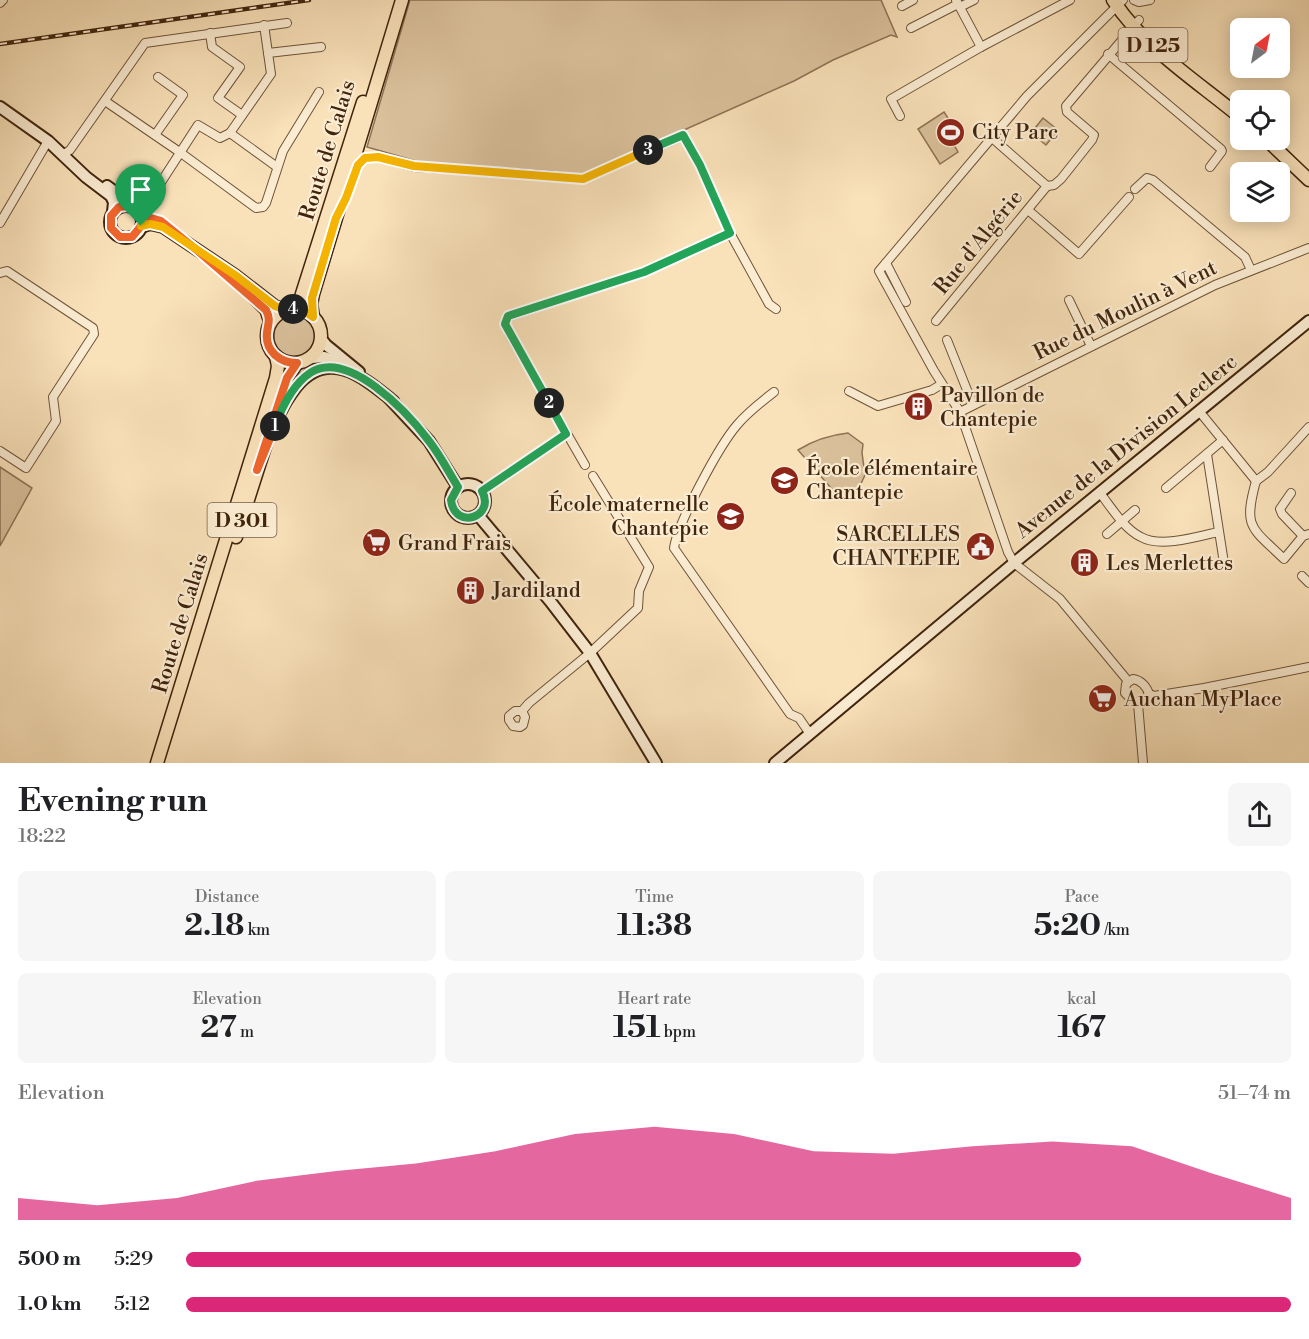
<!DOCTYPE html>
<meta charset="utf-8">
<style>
body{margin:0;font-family:"Libre Bodoni",serif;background:#f6f6f6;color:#202124;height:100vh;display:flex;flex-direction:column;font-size:22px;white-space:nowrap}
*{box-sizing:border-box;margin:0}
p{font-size:20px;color:#757577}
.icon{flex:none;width:33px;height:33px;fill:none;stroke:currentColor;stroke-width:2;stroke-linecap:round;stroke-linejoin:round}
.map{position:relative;height:763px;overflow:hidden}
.panel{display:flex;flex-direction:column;background:#fff;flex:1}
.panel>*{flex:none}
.needle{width:39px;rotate:32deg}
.buttons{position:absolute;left:1230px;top:18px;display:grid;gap:12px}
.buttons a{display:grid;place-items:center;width:60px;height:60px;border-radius:9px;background:#fff;box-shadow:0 3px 15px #0003;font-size:30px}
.pin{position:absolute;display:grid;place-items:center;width:51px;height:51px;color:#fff;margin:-62px -26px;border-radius:50% 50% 50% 0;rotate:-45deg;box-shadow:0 0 6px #0007}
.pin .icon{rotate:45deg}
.km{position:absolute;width:30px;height:30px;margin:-15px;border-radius:50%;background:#222;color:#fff;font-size:16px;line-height:30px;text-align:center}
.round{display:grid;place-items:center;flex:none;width:63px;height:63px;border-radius:9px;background:#f6f6f6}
.summary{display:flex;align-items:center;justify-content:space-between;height:102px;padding:0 18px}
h1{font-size:33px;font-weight:700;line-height:45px}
.figures{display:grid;grid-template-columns:repeat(3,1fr);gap:9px;height:102px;padding:6px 18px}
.figures div{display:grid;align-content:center;border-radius:9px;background:#f6f6f6;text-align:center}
.figures b{font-size:30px;font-weight:700}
.figures small{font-size:16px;font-weight:400}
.figures p{font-size:16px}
.chart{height:168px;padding:12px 18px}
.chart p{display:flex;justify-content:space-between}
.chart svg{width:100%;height:108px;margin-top:6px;fill:#db2777;opacity:.7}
ul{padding:0 18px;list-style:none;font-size:20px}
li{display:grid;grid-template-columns:96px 72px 1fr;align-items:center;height:45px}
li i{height:15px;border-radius:8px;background:#db2777}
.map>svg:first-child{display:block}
</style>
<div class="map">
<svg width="1309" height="763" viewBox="0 0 1309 763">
<rect width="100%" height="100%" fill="#f9e1b9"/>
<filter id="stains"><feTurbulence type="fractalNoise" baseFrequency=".00333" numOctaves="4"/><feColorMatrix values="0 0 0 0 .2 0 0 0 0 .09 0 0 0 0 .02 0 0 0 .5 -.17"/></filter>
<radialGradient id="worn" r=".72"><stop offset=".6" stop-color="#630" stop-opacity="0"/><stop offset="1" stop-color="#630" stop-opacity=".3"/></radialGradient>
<g fill="#dac19c" stroke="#8d7254" stroke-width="1.5">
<polygon points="410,0 881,0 897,37 891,35 833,60 794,81 583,175 419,162 367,147"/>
<polygon points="944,112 961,138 953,143 958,152 940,164 918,129"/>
<polygon points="1043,118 1058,130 1046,145 1031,133"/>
<circle cx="294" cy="336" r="22"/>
<path d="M 848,433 L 863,444 L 862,453 L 865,475 L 859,488 L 837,495 L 798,450 C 814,440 830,435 848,433 Z"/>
<polygon points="0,467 32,488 0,546"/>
</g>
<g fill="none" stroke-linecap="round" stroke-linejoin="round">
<defs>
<g id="minor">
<polyline points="956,0 981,47"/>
<polyline points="1123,0 1027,96 879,271 934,371 960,412 1008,552 1014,563 1060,599 1128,681"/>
<polyline points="1134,0 1139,2 1150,0"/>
<polyline points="0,3 3,0"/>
<polyline points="902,6 913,0"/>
<polyline points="960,7 974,0"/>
<polyline points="911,28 958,4"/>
<polyline points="210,33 212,47 240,67 218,98 242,115"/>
<polyline points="268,53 321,47"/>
<polyline points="1108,54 1221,149 1222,151 1210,167"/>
<polyline points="105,101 181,153 256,208 263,207 266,203 283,151 319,92"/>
<polyline points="900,116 891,99 981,47 1070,0"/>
<polyline points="230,133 271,74 264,25"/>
<polyline points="230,133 277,167"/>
<polyline points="155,135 183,95 158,77"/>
<polyline points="991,137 1047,186"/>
<polyline points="64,154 70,150 145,43 287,23"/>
<polyline points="355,173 358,165 365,158 378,157 414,167 545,175 583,179 683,136 700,165 730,233 769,304 776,309"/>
<polyline points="1047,186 1054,185 1061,179 1092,140 1094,135 1067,112 1066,106 1139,20"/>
<polyline points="1135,189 1147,178 1153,180 1245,257 1251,270"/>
<polyline points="1028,210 1079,254 1129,197"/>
<polyline points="139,212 145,207 198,125 220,138 230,133"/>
<polyline points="0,223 48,141"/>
<polyline points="886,263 906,302"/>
<polyline points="0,273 7,271 93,328 94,334 53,397 56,421 26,468 0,451"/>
<polyline points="1069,300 1091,346"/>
<polyline points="936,321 1047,186"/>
<polyline points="947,340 973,405"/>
<polyline points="849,391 878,406 932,390 942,384"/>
<path d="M 774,392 C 761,402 747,413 737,425 C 719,446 678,522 674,548 L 790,714 L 799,718 L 810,734"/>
<polyline points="1199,411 1256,481"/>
<polyline points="960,412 1215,285 1309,248"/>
<polyline points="1207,454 1224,563"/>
<polyline points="585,465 510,335 505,324 508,317 643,272 730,233"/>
<path d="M 1256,481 C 1243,528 1251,527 1284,559 L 1303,536 L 1309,534"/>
<polyline points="1256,481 1268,472 1309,427"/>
<polyline points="1166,488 1223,440"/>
<polyline points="482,491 566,434"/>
<path d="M 1100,493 C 1111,507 1124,529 1141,537 C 1160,548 1197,537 1218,532"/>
<polyline points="1291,493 1280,509 1282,514 1303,536"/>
<polyline points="1107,534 1135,510"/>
<polyline points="1302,576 1309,583"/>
<path d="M 1133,679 C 1141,680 1147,687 1149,694 L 1142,703 L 1133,701 L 1125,693 L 1126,684 Z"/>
<polyline points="1149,694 1154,696 1204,688 1309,667"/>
<polyline points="1138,704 1143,763"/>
<polyline points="522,711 515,711 509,716 509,720 513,726 520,727 523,725 525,717 522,711 529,703 590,653 638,608 639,591 649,567 593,476"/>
</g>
<g id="secondary">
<polyline points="0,107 48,141 86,177 111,196 114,202 113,212"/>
<polyline points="107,186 123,198 128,206"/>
<circle cx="126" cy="222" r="16"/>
<polyline points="141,227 150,224 163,227 235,275 275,306 286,310"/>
<polyline points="254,298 266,310 270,323"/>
<polyline points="321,339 326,345 359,372"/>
<polyline points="311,358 324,357 346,366"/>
<polyline points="389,398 429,441 458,487"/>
<path d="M 281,411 C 285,402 290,395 296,387 C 328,348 362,376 393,401"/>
<circle cx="468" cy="501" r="17"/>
<polyline points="478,515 550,601 590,653 656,763"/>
<polyline points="775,763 1014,563 1309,321"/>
</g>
<g id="primary">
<path d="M 1113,0 C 1145,49 1197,81 1240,117"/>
<polyline points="1267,140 1309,180"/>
<circle cx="294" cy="336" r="27"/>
<polyline points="294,309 301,297 363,102"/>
<polyline points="313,317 311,304 313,294 402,0"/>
<polyline points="236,537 287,378 297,363"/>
<polyline points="157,763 276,378 278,366 276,356"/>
</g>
</defs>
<use href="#minor" stroke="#6e5338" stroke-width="10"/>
<use href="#secondary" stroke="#40240d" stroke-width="14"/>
<use href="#primary" stroke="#40240d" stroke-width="15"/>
<use href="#minor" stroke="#fbecd2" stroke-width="8"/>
<use href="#secondary" stroke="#fbecd2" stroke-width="10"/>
<use href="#primary" stroke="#f9e1b9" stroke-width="12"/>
<defs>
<polyline id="rail" points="0,44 309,0"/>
</defs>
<use href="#rail" stroke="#40240d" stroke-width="4.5"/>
<use href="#rail" stroke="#fbecd2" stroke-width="2" stroke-dasharray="7" stroke-linecap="butt"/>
</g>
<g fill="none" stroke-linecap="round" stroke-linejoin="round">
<defs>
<path id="split-1" d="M 141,226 L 132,237 L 120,237 L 111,228 L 111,216 L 119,207 L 128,206 L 136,209 L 141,215 L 161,221 L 198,251 L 266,310 C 271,320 268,323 267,333 C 265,351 280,363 297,363 L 287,378 L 257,470 L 275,426"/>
<path id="split-2" d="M 275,426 C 282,407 292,385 310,373 C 348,348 408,413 429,441 C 440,455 448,471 458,487 L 451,500 C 455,531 496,517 482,491 L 566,434 L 549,403"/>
<polyline id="split-3" points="549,403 505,324 508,316 644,272 730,233 700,165 683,135 648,150"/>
<polyline id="split-4" points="293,309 303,310 313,317 312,298 336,218 346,198 358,165 365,158 378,157 414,166 583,179 648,150"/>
<polyline id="split-5" points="141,226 150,224 163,227 235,275 275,306 286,310 293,309"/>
</defs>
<use href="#split-1" stroke="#fff" stroke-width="12"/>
<use href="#split-2" stroke="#fff" stroke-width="12"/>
<use href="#split-3" stroke="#fff" stroke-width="12"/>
<use href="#split-4" stroke="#fff" stroke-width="12"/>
<use href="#split-5" stroke="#fff" stroke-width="12"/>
<use href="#split-1" stroke="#f0652b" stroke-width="8"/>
<use href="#split-2" stroke="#22a559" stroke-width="8"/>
<use href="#split-3" stroke="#22a559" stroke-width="8"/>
<use href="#split-4" stroke="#f5b400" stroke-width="8"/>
<use href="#split-5" stroke="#f5b400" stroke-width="8"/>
</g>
<defs>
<symbol id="stadium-disc" viewBox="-11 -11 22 22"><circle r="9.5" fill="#8f2418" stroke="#fbecd2"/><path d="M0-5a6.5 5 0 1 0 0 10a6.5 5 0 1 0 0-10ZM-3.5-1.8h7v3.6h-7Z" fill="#fff"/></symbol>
<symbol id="building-disc" viewBox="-11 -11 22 22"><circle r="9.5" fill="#8f2418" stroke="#fbecd2"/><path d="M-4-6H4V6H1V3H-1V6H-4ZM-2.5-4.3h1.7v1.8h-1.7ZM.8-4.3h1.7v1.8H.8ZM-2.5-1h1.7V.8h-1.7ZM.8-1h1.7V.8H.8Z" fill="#fff"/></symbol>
<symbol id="school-disc" viewBox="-11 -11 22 22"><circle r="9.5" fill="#8f2418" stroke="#fbecd2"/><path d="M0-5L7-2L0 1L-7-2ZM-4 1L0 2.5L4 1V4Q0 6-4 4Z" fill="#fff"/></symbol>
<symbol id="supermarket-disc" viewBox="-11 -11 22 22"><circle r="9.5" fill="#8f2418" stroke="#fbecd2"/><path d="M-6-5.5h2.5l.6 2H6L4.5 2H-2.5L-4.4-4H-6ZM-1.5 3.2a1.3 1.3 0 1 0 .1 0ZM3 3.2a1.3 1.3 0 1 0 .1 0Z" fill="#fff"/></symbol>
<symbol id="civic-disc" viewBox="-11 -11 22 22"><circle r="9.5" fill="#8f2418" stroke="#fbecd2"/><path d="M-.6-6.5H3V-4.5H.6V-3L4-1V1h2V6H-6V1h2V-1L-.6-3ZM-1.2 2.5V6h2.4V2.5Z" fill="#fff"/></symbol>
</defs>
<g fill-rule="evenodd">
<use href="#stadium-disc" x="934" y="116" width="33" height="33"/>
<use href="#building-disc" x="902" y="390" width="33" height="33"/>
<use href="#school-disc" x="768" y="464" width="33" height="33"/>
<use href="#school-disc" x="714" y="500" width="33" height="33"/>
<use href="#supermarket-disc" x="360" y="526" width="33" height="33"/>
<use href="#civic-disc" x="964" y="530" width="33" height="33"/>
<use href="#building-disc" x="1068" y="546" width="33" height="33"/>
<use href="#building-disc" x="454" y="574" width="33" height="33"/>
<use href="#supermarket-disc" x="1086" y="682" width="33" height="33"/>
</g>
<g text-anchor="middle" stroke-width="4.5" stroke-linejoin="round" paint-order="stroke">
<g fill="#fbecd2" stroke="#786048" stroke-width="1.5">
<rect x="1118.5" y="28" width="69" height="34" rx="4.5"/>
<rect x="207.5" y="503" width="69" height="34" rx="4.5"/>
</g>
<g font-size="20" font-weight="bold" fill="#40240d">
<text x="1153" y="52">D 125</text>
<text x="242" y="527">D 301</text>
</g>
<g font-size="21" fill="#40240d" stroke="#fbecd2" text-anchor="start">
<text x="972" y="139">City Parc</text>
<text x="940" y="402">Pavillon de<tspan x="940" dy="24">Chantepie</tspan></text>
<text x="806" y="475">École élémentaire<tspan x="806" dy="24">Chantepie</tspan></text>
<text x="709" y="511" text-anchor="end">École maternelle<tspan x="709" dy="24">Chantepie</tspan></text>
<text x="960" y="541" text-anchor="end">SARCELLES<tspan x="960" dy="24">CHANTEPIE</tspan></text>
<text x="398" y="550">Grand Frais</text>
<text x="1106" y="570">Les Merlettes</text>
<text x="492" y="597">Jardiland</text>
<text x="1124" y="706">Auchan MyPlace</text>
</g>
<g font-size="21" fill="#40240d" stroke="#fbecd2">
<text transform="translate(327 150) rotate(-73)" y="7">Route de Calais</text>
<text transform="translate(978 242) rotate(-51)" y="7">Rue d'Algérie</text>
<text transform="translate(1125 310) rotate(-26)" y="7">Rue du Moulin à Vent</text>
<text transform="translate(1126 446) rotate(-39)" y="7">Avenue de la Division Leclerc</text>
<text transform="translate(180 623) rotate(-73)" y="7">Route de Calais</text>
</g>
</g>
<rect width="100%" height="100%" filter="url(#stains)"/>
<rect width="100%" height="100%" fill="url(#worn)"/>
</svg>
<div class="buttons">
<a><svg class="needle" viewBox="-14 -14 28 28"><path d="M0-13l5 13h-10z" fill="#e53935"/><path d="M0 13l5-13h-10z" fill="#757577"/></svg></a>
<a><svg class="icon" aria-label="locate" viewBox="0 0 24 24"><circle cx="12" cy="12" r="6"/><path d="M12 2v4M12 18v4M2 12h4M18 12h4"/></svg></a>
<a><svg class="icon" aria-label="layers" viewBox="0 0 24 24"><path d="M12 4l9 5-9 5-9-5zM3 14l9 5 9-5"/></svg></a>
</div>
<div class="pin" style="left:141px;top:226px;background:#1e9e55"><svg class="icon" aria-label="arrive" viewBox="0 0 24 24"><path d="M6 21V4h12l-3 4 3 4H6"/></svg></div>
<b class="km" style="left:275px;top:426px">1</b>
<b class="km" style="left:549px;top:403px">2</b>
<b class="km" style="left:648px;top:150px">3</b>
<b class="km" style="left:293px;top:309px">4</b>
</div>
<section class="panel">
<div class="summary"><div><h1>Evening run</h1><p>18:22</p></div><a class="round"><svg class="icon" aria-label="share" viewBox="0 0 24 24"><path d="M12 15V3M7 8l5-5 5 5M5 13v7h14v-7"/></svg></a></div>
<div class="figures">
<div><p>Distance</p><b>2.18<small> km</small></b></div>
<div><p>Time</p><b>11:38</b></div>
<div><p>Pace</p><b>5:20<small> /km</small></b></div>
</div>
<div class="figures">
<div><p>Elevation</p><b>27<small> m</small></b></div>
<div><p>Heart rate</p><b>151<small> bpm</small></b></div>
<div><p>kcal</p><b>167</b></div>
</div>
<div class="chart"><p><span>Elevation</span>51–74 m</p>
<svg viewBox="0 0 160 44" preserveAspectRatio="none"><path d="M0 44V35L10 38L20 35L30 28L40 24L50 21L60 16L70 9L80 6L90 9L100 16L110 17L120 14L130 12L140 14L150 25L160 35V44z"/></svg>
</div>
<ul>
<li><b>500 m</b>5:29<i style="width:81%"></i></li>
<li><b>1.0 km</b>5:12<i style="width:100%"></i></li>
</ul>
</section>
